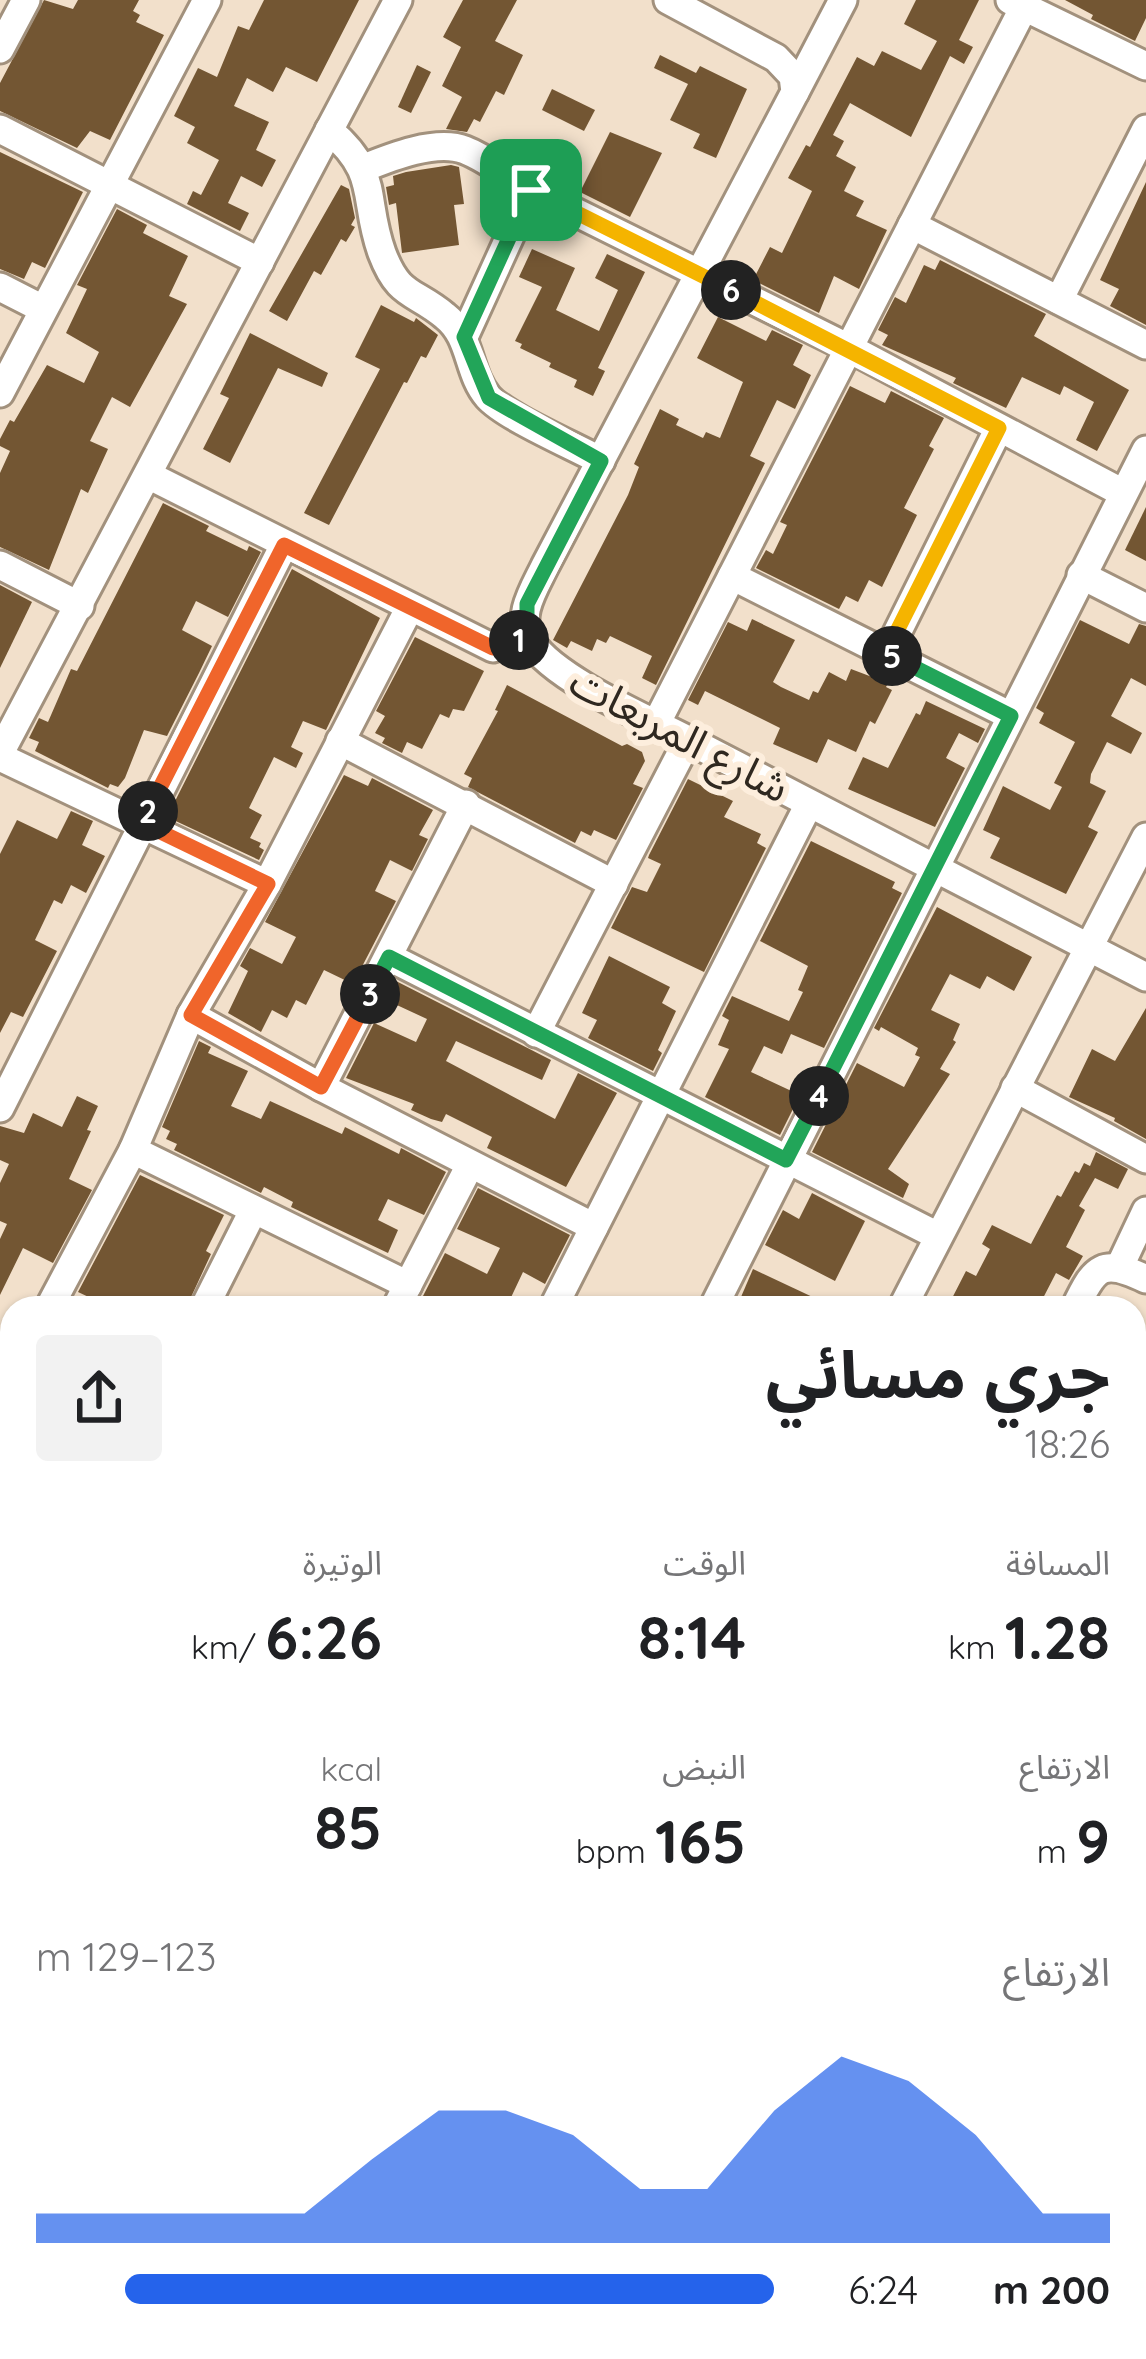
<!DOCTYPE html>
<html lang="ar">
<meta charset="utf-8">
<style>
body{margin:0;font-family:Quicksand,"Noto Sans Arabic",sans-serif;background:#f2f2f2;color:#202124;direction:rtl;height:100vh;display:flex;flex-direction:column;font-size:45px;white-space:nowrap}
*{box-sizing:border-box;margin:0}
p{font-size:39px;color:#757577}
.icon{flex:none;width:66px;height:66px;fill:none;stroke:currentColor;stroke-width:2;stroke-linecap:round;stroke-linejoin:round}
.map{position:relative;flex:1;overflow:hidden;direction:ltr}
.side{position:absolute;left:0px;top:1296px;width:1146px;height:1065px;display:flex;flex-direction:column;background:#fff;border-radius:36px 36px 0 0;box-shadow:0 3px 9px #0004;direction:rtl}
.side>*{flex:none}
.pin{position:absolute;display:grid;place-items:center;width:102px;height:102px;color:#fff;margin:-51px;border-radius:24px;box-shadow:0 6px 18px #0006}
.km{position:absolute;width:60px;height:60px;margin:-30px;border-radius:50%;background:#222;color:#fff;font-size:33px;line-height:60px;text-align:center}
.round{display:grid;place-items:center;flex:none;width:126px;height:126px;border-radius:12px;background:#f2f2f2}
.headline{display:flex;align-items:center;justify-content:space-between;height:204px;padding:0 36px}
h1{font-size:66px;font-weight:700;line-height:90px}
.metrics{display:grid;grid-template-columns:repeat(3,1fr);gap:18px;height:204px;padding:12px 36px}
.metrics div{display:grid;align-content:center}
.metrics b{font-size:60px;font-weight:700}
.metrics small{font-size:33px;font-weight:400}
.metrics p{font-size:33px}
.chart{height:336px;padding:24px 36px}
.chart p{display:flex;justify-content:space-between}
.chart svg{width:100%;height:216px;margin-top:12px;fill:#2563eb;opacity:.7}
ul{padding:0 36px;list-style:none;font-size:39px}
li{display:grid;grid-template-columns:192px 144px 1fr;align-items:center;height:90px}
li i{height:30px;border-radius:15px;background:#2563eb}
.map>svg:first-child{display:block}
</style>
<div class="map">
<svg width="1146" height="2359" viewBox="0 0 1146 2359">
<rect width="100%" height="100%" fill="#f2e0cb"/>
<g fill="#735633">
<polygon points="44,0 73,9 78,0 139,0 133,11 140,15 136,22 164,35 110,140 90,131 77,148 0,111 0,83"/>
<polygon points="264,0 359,0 317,82 286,67 273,92 247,78 234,106 269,122 256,150 276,160 262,187 241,176 228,203 249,213 240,231 187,204 193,191 201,195 219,160 187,143 195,127 174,116 198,68 217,77 238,26 249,30"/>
<polygon points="463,0 517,0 495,41 523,55 504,95 496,91 480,122 474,119 467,132 446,129 462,97 442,86 461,47 443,37"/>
<polygon points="916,0 979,0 959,40 973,47 964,64 950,56 911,137 850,103 833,135 844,141 836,156 856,167 844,191 864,201 856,216 887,230 859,289 834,276 819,313 753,280 770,247 782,253 812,191 788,178 806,145 810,147 857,57 874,66 882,51 921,70 937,41 904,24"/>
<polygon points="1065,0 1146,0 1146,18 1135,41 1091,19 1093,15"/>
<polygon points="660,55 696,73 700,66 747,89 716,158 693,148 700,134 670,120 688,84 654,68"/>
<polygon points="417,65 431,72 411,113 398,107"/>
<polygon points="552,89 595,110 584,131 542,110"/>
<polygon points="610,132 662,153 630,217 580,192"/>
<polygon points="0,152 83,192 45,268 32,262 24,279 0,269"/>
<polygon points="451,165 459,167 464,204 454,205 459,245 402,253 396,203 389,205 386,187 394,185 393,176 406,172"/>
<polygon points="1146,182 1146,325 1110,306 1119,289 1100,280"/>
<polygon points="341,185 349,189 355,218 351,225 355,227 346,242 341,239 321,275 314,271 287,321 269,311"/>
<polygon points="117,209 147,225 143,233 188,256 169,296 187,304 130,407 112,397 90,441 108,449 88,493 81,489 49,570 0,547 0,473 10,451 0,446 0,439 10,420 14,422 47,365 84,383 99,352 66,333 87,289 77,285"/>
<polygon points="532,249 575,268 556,310 599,331 618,290 595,278 607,254 645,272 598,368 605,371 593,396 574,387 577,380 549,367 551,363 520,348 522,344 515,341 542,287 519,277"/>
<polygon points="940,260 1046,314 1034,336 1129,390 1097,451 1076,440 1094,402 1064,386 1060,395 1022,377 1006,408 953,383 956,378 882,345 888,335 878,330 895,297 906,303 924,265 935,270"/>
<polygon points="381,305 414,322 416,318 438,335 426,358 421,356 407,383 404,382 329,525 304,513 380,369 355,357"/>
<polygon points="718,317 766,341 772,330 803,345 793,365 811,375 795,409 777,400 750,456 765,463 656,685 642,678 652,656 610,636 606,643 597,639 592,651 571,641 567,648 553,640 628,495 639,467 634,464 660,409 679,419 676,425 703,438 706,432 720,438 743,382 697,358"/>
<polygon points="250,333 328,373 322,387 278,368 230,463 203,449 229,398 220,394"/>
<polygon points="850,386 885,403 891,391 944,418 929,446 934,449 904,508 917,515 882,587 869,580 858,602 846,596 839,609 756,568 766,550 773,554 787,525 780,522"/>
<polygon points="163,503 209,526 206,531 247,551 249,546 261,552 228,617 196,601 182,630 212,646 199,673 167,736 144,730 125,778 118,787 110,784 108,788 35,751 39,742 29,738 39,718 48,722 71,669 77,671"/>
<polygon points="1146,507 1146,561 1125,550"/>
<polygon points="292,569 380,618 326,730 303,721 291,747 303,753 296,768 274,757 249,808 262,815 250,838 261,843 259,847 264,850 259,860 167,817"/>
<polygon points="0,585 32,602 0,668"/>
<polygon points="752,619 795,640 773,682 781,687 809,700 813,691 818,693 829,672 846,681 851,669 888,683 886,687 892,690 875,724 870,721 856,752 828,739 817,763 773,744 780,728 705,691 698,705 688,700 728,622 747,631"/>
<polygon points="1080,620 1129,644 1139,624 1146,626 1146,686 1131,678 1111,716 1142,733 1131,754 1107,742 1091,774 1090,783 1106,791 1088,827 1098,832 1066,894 990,858 1000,838 983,830 1003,786 1050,810 1062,787 1054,783 1075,742 1039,723 1044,713 1036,708"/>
<polygon points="415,637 484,671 464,711 453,709 449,718 440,714 422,749 407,742 402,753 382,743 385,738 375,733 385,716 376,711"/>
<polygon points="507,685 622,746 627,744 642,752 645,761 633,784 643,788 616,840 594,830 591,836 581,831 575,843 468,787 472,778 464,774 498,711 495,710"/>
<polygon points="926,701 985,729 978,743 959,733 946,758 965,768 935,827 848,789 863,757 888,768 916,713 920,715"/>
<polygon points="344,775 368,786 372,778 433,810 419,835 428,839 412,871 390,860 375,891 396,901 353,984 324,970 306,1005 296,1000 287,1018 272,1010 261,1032 228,1013 248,971 240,966 250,948 282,964 296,937 265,922"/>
<polygon points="688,779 733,801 724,817 761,834 757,843 766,848 704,972 611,928 632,887 647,892 661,864 648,858 649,855"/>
<polygon points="71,811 93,821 82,845 105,856 86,893 71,885 62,904 54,900 35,940 57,951 23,1017 11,1012 0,1033 0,854 17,820 57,839"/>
<polygon points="811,841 895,882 892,888 902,893 824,1048 791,1034 782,1054 764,1046 751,1072 800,1095 780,1135 705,1097 729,1049 718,1045 729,1020 722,1016 732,996 789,1021 803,992 798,990 808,966 760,941"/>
<polygon points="937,907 1032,957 1014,991 987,976 980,989 950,974 931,1010 960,1024 953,1040 956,1042 940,1069 950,1074 888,1169 909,1184 903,1198 812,1152 857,1063 904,1087 920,1057 915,1055 918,1048 881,1027 879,1031 874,1028"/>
<polygon points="609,956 670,987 662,1003 676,1011 658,1050 662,1053 653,1071 588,1038 597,1020 582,1013"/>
<polygon points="396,981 551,1060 542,1080 456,1041 446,1061 555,1119 578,1073 617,1093 566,1187 487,1148 492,1137 446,1114 442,1122 431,1119 411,1110 414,1104 346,1078 374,1023 416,1042 427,1019 386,1000"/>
<polygon points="1146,1008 1146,1139 1114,1121 1115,1118 1069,1097 1092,1049 1115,1061"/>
<polygon points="199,1041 211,1047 208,1053 248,1071 231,1106 261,1119 270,1101 342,1134 345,1127 399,1154 401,1148 446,1172 424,1215 388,1199 378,1220 398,1230 388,1253 291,1207 293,1202 264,1187 261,1193 174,1150 177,1144 166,1139 170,1131 162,1127"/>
<polygon points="77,1096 98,1106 87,1130 91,1131 69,1179 92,1190 53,1263 23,1248 0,1295 0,1239 7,1224 0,1221 0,1183 9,1164 0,1160 0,1126 24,1133 33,1113 62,1127"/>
<polygon points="1096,1152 1128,1169 1118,1189 1095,1178 1079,1206 1085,1210 1066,1247 1083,1256 1069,1280 1056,1273 1041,1302 1035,1299 1031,1308 947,1308 966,1271 976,1276 990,1249 982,1244 992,1225 1031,1244 1057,1195 1061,1197 1075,1171 1079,1173 1084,1163 1090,1166"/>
<polygon points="140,1175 224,1215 206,1251 211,1254 186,1308 112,1308 78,1292"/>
<polygon points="478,1188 570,1235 545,1284 523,1272 506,1308 446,1308 423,1296 445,1253 487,1274 500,1248 457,1229"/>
<polygon points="812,1193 865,1221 835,1281 765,1245 783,1210 799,1219"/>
<polygon points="753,1269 836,1308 749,1308 738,1304"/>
</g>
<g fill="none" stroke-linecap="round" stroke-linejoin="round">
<defs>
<g id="minor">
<path d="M 668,0 L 776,58 L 793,76 L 795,92 L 545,566 C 534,589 515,617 531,642 C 555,680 650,720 692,742 C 843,821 995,899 1146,977"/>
<polyline points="1010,0 1146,66"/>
<polyline points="0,49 26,0"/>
<polyline points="795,92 843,0"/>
<polyline points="0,129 260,262"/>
<path d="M 329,130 C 381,174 362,198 382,253 C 399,298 414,290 445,316 C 472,337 467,373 488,397 C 506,417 574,446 601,461"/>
<path d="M 364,168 C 391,157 436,139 465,150 C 488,159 510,177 531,190 L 464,337"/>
<polyline points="531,190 849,348 1123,493"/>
<polyline points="912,225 1146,345"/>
<polyline points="0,287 43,309"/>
<polyline points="1059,300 1146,129"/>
<polyline points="0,393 207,0"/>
<polyline points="148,475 493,648 527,637"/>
<polyline points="0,565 80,606"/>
<polyline points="1081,575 1146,608"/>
<polyline points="732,576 1011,716"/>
<polyline points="887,653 999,428"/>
<polyline points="656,724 1024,7"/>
<polyline points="340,741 614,884"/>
<polyline points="0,753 398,0"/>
<polyline points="0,757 267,884"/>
<polyline points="389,957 938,1236"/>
<polyline points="191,1015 321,1087 594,1227"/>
<polyline points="536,1033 688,740"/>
<polyline points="321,1087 466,804"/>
<polyline points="1015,1088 1146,1159"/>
<polyline points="0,1108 284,545"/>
<polyline points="133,1150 408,1285"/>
<polyline points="1120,1266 1146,1211"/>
<polyline points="49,1308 133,1150 191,1015 267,884 409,609"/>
<polyline points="204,1308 253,1211"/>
<polyline points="396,1308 470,1165"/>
<polyline points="553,1308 809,804"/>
<polyline points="713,1308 1146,450"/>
<polyline points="902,1308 1146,837"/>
<path d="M 1075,1308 C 1095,1266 1102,1258 1146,1279"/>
<polyline points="0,1400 12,1377"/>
<polyline points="0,1443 12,1450"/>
<polyline points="1134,1472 1146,1449"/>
<polyline points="1134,1505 1146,1511"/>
<polyline points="0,1600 12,1606"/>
<polyline points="0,1748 12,1754"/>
<polyline points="1134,1779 1146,1755"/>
<polyline points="0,1903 12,1909"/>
<polyline points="0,2055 12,2061"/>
<polyline points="1134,2069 1146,2045"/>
<polyline points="0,2201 12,2207"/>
<polyline points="0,2342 12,2349"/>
<polyline points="724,2349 743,2359"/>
<polyline points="1057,2349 1077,2359"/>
<polyline points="360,2359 365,2349"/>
<polyline points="530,2359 535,2349"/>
<polyline points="677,2359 682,2349"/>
<polyline points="828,2359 834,2349"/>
<polyline points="985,2359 990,2349"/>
</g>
</defs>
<use href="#minor" stroke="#a2917d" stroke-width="33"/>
<use href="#minor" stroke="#fff" stroke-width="27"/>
</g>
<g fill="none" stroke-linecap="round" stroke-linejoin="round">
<defs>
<polyline id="split-1" points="519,640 527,637 527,604 601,461 489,398 464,337 531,190"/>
<polyline id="split-2" points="148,811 284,545 493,648 519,640"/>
<polyline id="split-3" points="148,811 142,823 268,884 191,1015 321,1087 370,994"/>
<polyline id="split-4" points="370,994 389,957 786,1160 819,1096"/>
<polyline id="split-5" points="819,1096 1011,716 892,656"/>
<polyline id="split-6" points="731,290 999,428 886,653 892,656"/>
<polyline id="split-7" points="531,190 731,290"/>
</defs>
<use href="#split-1" stroke="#fff" stroke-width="24"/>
<use href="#split-2" stroke="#fff" stroke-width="24"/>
<use href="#split-3" stroke="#fff" stroke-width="24"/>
<use href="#split-4" stroke="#fff" stroke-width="24"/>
<use href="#split-5" stroke="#fff" stroke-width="24"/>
<use href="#split-6" stroke="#fff" stroke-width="24"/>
<use href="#split-7" stroke="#fff" stroke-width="24"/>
<use href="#split-1" stroke="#22a559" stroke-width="15"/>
<use href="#split-2" stroke="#f0652b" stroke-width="15"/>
<use href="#split-3" stroke="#f0652b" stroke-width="15"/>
<use href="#split-4" stroke="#22a559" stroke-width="15"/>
<use href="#split-5" stroke="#22a559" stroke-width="15"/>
<use href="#split-6" stroke="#f5b400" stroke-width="15"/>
<use href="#split-7" stroke="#f5b400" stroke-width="15"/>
</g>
<g text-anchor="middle" stroke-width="12" stroke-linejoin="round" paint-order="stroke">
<g font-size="42" fill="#2f2820" stroke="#fdeedd">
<text transform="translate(680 734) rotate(28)" y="15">شارع المربعات</text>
</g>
</g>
</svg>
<div class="pin" style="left:531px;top:190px;background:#1e9e55"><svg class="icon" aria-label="arrive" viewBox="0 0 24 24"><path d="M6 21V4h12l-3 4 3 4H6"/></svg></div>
<b class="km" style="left:519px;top:640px">1</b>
<b class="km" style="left:148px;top:811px">2</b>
<b class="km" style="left:370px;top:994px">3</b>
<b class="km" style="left:819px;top:1096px">4</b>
<b class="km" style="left:892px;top:656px">5</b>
<b class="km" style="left:731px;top:290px">6</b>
<section class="side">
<div class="headline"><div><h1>جري مسائي</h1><p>18:26</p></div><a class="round"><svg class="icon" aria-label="share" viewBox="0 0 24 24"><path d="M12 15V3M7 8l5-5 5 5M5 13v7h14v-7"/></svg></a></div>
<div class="metrics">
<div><p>المسافة</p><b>1.28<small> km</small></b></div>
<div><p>الوقت</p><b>8:14</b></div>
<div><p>الوتيرة</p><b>6:26<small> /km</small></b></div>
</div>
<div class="metrics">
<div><p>الارتفاع</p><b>9<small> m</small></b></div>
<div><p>النبض</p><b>165<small> bpm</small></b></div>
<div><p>kcal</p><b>85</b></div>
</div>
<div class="chart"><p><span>الارتفاع</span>123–129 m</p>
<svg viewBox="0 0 160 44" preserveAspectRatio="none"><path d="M0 44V38L10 38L20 38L30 38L40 38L50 27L60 17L70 17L80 22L90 33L100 33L110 17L120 6L130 11L140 22L150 38L160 38V44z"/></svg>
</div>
<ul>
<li><b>200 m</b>6:24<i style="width:88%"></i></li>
</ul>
</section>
</div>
